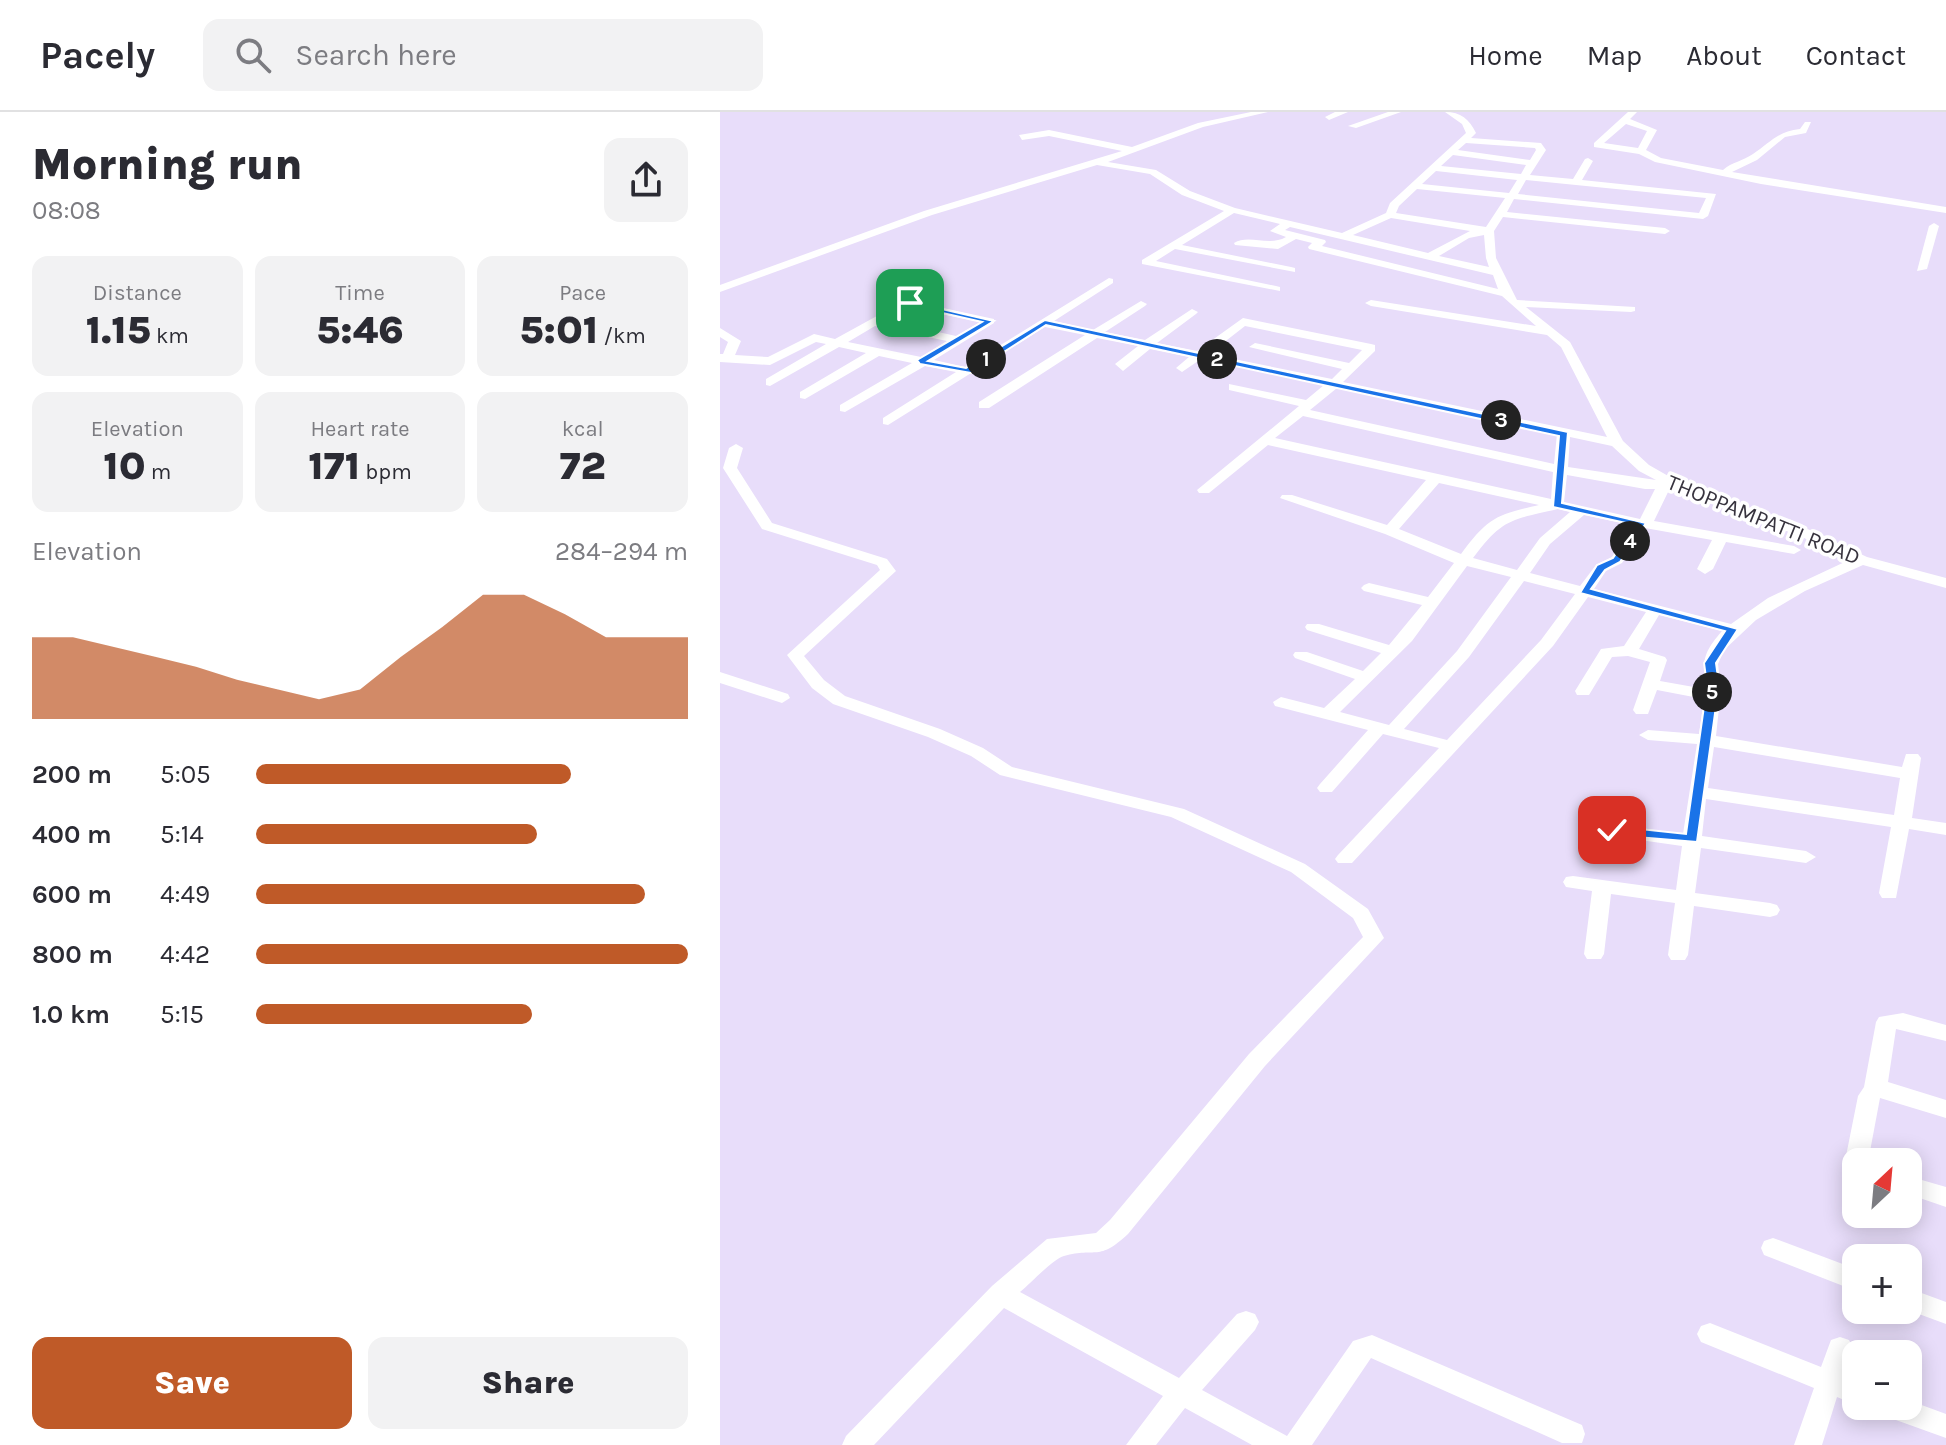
<!DOCTYPE html>
<meta charset="utf-8">
<style>
body{margin:0;font-family:Karla,sans-serif;background:#f2f2f3;color:#2b2b33;height:100vh;display:flex;flex-direction:column;font-size:30px;white-space:nowrap}
*{box-sizing:border-box;margin:0}
p{font-size:26px;color:#7c7c81}
.icon{flex:none;width:44px;height:44px;fill:none;stroke:currentColor;stroke-width:2;stroke-linecap:round;stroke-linejoin:round}
.map{position:relative;flex:1;overflow:hidden}
.drawer{display:flex;flex-direction:column;background:#fff;width:720px}
.drawer>*{flex:none}
.needle{width:52px;rotate:26deg}
.fabs{position:absolute;left:1122px;top:1036px;display:grid;gap:16px}
.fabs a{display:grid;place-items:center;width:80px;height:80px;border-radius:16px;background:#fff;box-shadow:0 4px 20px #0003;font-size:40px}
.pin{position:absolute;display:grid;place-items:center;width:68px;height:68px;color:#fff;margin:-34px;border-radius:16px;box-shadow:0 4px 12px #0006}
.km{position:absolute;width:40px;height:40px;margin:-20px;border-radius:50%;background:#222;color:#fff;font-size:22px;line-height:40px;text-align:center}
.round{display:grid;place-items:center;flex:none;width:84px;height:84px;border-radius:16px;background:#f2f2f3}
.headline{display:flex;align-items:center;justify-content:space-between;height:136px;padding:0 32px}
h1{font-size:44px;font-weight:800;line-height:60px}
.figures{display:grid;grid-template-columns:repeat(3,1fr);gap:12px;height:136px;padding:8px 32px}
.figures div{display:grid;align-content:center;border-radius:16px;background:#f2f2f3;text-align:center}
.figures b{font-size:40px;font-weight:800}
.figures small{font-size:22px;font-weight:400}
.figures p{font-size:22px}
.chart{height:224px;padding:16px 32px}
.chart p{display:flex;justify-content:space-between}
.chart svg{width:100%;height:144px;margin-top:8px;fill:#bf5a28;opacity:.7}
.button{display:flex;gap:16px;margin-top:auto;padding:16px 32px}
.button a{flex:1;height:92px;border-radius:16px;background:#bf5a28;color:#fff;font-size:32px;font-weight:800;line-height:92px;text-align:center}
.button a+a{background:#f2f2f3;color:#2b2b33}
ul{padding:0 32px;list-style:none;font-size:26px}
li{display:grid;grid-template-columns:128px 96px 1fr;align-items:center;height:60px}
li i{height:20px;border-radius:10px;background:#bf5a28}
header{display:flex;align-items:center;gap:48px;box-sizing:border-box;height:112px;padding:0 40px;background:#fff;border-bottom:2px solid #e1e1e2}
header strong{font-size:38px}
nav{display:flex;gap:44px;margin-inline-start:auto;font-size:28px}
.search{width:560px;height:72px;background:#f2f2f3;display:flex;align-items:center;gap:20px;box-sizing:border-box;padding:0 28px;border-radius:16px;color:#7c7c81;font-size:30px}
main{display:flex;flex:1;min-height:0}
.map>svg:first-child{display:block}
</style>
<header>
<strong>Pacely</strong>
<div class="search"><svg class="icon" aria-label="search" viewBox="0 0 24 24"><circle cx="10" cy="10" r="6"/><path d="M15 15l6 6"/></svg>Search here</div>
<nav><a>Home</a><a>Map</a><a>About</a><a>Contact</a></nav>
</header>
<main>
<section class="drawer">
<div class="headline"><div><h1>Morning run</h1><p>08:08</p></div><a class="round"><svg class="icon" aria-label="share" viewBox="0 0 24 24"><path d="M12 15V3M7 8l5-5 5 5M5 13v7h14v-7"/></svg></a></div>
<div class="figures">
<div><p>Distance</p><b>1.15<small> km</small></b></div>
<div><p>Time</p><b>5:46</b></div>
<div><p>Pace</p><b>5:01<small> /km</small></b></div>
</div>
<div class="figures">
<div><p>Elevation</p><b>10<small> m</small></b></div>
<div><p>Heart rate</p><b>171<small> bpm</small></b></div>
<div><p>kcal</p><b>72</b></div>
</div>
<div class="chart"><p><span>Elevation</span>284–294 m</p>
<svg viewBox="0 0 160 44" preserveAspectRatio="none"><path d="M0 44V19L10 19L20 22L30 25L40 28L50 32L60 35L70 38L80 35L90 25L100 16L110 6L120 6L130 12L140 19L150 19L160 19V44z"/></svg>
</div>
<ul>
<li><b>200 m</b>5:05<i style="width:73%"></i></li>
<li><b>400 m</b>5:14<i style="width:65%"></i></li>
<li><b>600 m</b>4:49<i style="width:90%"></i></li>
<li><b>800 m</b>4:42<i style="width:100%"></i></li>
<li><b>1.0 km</b>5:15<i style="width:64%"></i></li>
</ul>
<div class="button"><a>Save</a><a>Share</a></div>
</section>
<div class="map">
<svg width="1226" height="1333" viewBox="0 0 1226 1333">
<rect width="100%" height="100%" fill="#e8ddfa"/>
<g fill="none" stroke-linecap="round" stroke-linejoin="round">
<g fill="#fff" fill-rule="evenodd">
<path d="M 531,0 L 548,0 L 483,15 L 388,50 L 436,58 L 470,79 L 515,96 L 622,121 L 666,101 L 670,91 L 746,21 L 742,12 L 725,0 C 741,0 749,7 756,21 L 751,26 L 821,31 L 826,38 L 810,63 L 853,67 L 865,47 L 868,46 L 873,49 L 862,68 L 996,82 L 988,104 L 983,107 L 794,87 L 787,100 L 945,116 L 950,119 L 945,122 L 783,105 L 774,119 L 776,146 L 797,188 L 915,195 L 915,199 L 911,200 L 806,195 L 850,230 L 903,329 L 929,353 L 957,369 L 1090,418 L 1147,445 L 1226,466 L 1226,476 L 1143,453 L 1085,479 L 1036,508 L 1004,538 L 998,552 L 1001,577 L 996,624 L 1182,655 L 1186,642 L 1198,642 L 1201,646 L 1192,706 L 1226,711 L 1226,723 L 1189,717 L 1176,786 L 1162,786 L 1159,781 L 1171,715 L 986,687 L 982,724 L 1086,739 L 1096,745 L 1086,751 L 981,736 L 975,781 L 1050,791 L 1057,793 L 1060,798 L 1057,803 L 1050,805 L 974,794 L 968,843 L 965,848 L 951,848 L 948,843 L 955,791 L 891,782 L 884,842 L 881,847 L 867,847 L 864,842 L 872,779 L 846,775 L 843,770 L 846,765 L 853,764 L 956,778 L 962,734 L 892,724 L 883,718 L 892,712 L 963,722 L 977,632 L 928,628 L 919,623 L 928,618 L 979,622 L 984,587 L 937,578 L 928,602 L 916,602 L 913,598 L 930,550 L 908,544 L 892,545 L 869,583 L 857,583 L 855,579 L 881,537 L 904,534 L 926,500 L 868,485 L 833,534 L 632,751 L 618,751 L 615,747 L 618,743 L 719,636 L 663,622 L 612,680 L 600,680 L 597,676 L 600,672 L 648,618 L 555,594 L 553,590 L 561,585 L 604,596 L 635,567 L 575,546 L 573,543 L 575,540 L 587,540 L 643,559 L 661,541 L 587,518 L 585,515 L 587,512 L 599,512 L 669,533 L 702,493 L 644,479 L 641,476 L 644,473 L 649,471 L 708,485 L 734,451 L 665,422 L 560,386 L 562,383 L 572,383 L 667,413 L 706,368 L 548,333 L 489,381 L 479,381 L 477,378 L 579,294 L 509,278 L 509,272 L 586,288 L 604,273 L 481,247 L 462,260 L 456,256 L 469,245 L 430,237 L 403,259 L 395,252 L 418,234 L 377,226 L 269,296 L 259,296 L 259,290 L 365,223 L 325,215 L 168,313 L 163,312 L 163,306 L 236,260 L 205,254 L 125,300 L 120,299 L 120,293 L 192,251 L 159,244 L 85,287 L 80,286 L 80,280 L 146,241 L 119,235 L 50,274 L 46,273 L 46,267 L 106,232 L 96,230 L 50,253 L 0,250 L 0,242 L 3,242 L 8,230 L 0,225 L 0,216 L 21,229 L 15,243 L 48,245 L 94,222 L 115,227 L 186,188 L 274,207 L 274,211 L 214,248 L 245,255 L 389,166 L 393,167 L 393,171 L 334,209 L 373,218 L 421,189 L 427,192 L 425,194 L 385,220 L 425,228 L 472,197 L 478,200 L 476,202 L 437,231 L 477,239 L 523,206 L 651,232 L 655,233 L 655,239 L 623,270 L 887,325 L 841,235 L 827,223 L 651,194 L 645,191 L 651,188 L 816,214 L 782,184 L 589,137 L 588,135 L 592,131 L 576,127 L 558,137 L 515,133 L 514,131 C 529,122 549,135 566,125 L 550,119 L 560,112 L 514,101 L 462,133 L 571,155 L 575,156 L 575,160 L 455,137 L 436,149 L 556,174 L 560,175 L 560,179 L 422,152 L 422,148 L 504,99 L 462,83 L 430,62 L 377,53 L 212,103 L 0,180 L 0,173 L 204,99 L 402,39 L 329,24 L 302,28 L 299,23 L 329,18 L 412,35 L 478,11 ZM 746,31 L 815,36 L 816,38 L 810,48 L 738,38 ZM 733,43 L 806,53 L 801,62 L 721,54 ZM 716,59 L 797,68 L 789,81 L 702,72 ZM 806,68 L 986,86 L 979,101 L 798,82 ZM 697,77 L 785,86 L 766,115 L 676,101 L 679,94 ZM 671,106 L 750,119 L 708,141 L 633,123 ZM 570,115 L 773,163 L 778,177 L 602,134 L 606,130 L 605,128 L 565,118 ZM 764,123 L 766,146 L 769,155 L 719,144 L 749,126 ZM 188,195 L 260,210 L 236,224 L 164,208 ZM 155,214 L 227,229 L 201,245 L 128,230 ZM 525,214 L 642,238 L 629,251 L 535,231 L 529,235 L 622,257 L 612,267 L 489,242 ZM 617,276 L 837,322 L 834,352 L 590,298 ZM 583,304 L 833,360 L 831,387 L 555,326 ZM 850,325 L 892,334 L 919,359 L 936,368 L 848,355 ZM 847,363 L 925,377 L 935,377 L 920,407 L 844,390 ZM 719,371 L 819,393 C 775,403 768,406 741,442 L 679,417 ZM 950,376 L 1080,424 L 1129,448 L 1048,486 L 1011,512 L 874,477 L 886,459 L 902,451 L 925,416 L 992,428 L 977,457 L 985,462 L 993,457 L 1006,430 L 1074,442 L 1081,438 L 1074,434 L 934,409 ZM 838,397 L 850,400 L 820,426 L 797,458 L 753,446 C 783,406 791,408 838,397 ZM 864,403 L 912,413 L 892,445 L 876,453 L 860,474 L 810,461 L 830,432 ZM 747,454 L 791,465 L 737,539 L 669,613 L 620,600 L 692,529 ZM 804,469 L 855,482 L 821,528 L 727,628 L 684,617 L 749,545 ZM 939,503 L 1002,519 C 982,542 983,548 985,577 L 940,569 L 947,548 L 945,545 L 919,537 ZM 994,635 L 1180,666 L 1174,703 L 988,676 Z"/>
<polygon points="615,0 628,0 609,8 605,5"/>
<polygon points="668,0 681,0 636,16 628,14"/>
<path d="M 908,0 L 917,0 L 910,7 L 937,18 L 926,38 L 941,46 L 1003,58 C 1012,50 1023,49 1033,42 C 1050,31 1058,19 1080,17 L 1085,10 L 1091,10 L 1086,21 L 1065,25 L 1037,48 L 1012,60 L 1226,95 L 1226,101 L 1041,72 L 935,50 L 919,42 L 874,35 L 874,31 ZM 906,12 L 927,19 L 918,36 L 884,31 Z"/>
<polygon points="1214,111 1219,114 1207,157 1197,159 1209,114"/>
<path d="M 16,332 L 23,336 L 17,356 L 52,411 L 167,447 L 176,459 L 84,544 L 104,568 L 125,584 L 220,617 L 263,636 L 292,655 L 464,697 L 585,752 L 648,797 L 664,826 L 545,954 L 408,1122 C 378,1150 377,1135 344,1144 C 333,1147 311,1171 300,1180 L 459,1266 L 517,1202 L 526,1199 L 535,1202 L 539,1210 L 535,1218 L 482,1278 L 567,1324 L 633,1229 L 652,1223 L 862,1313 L 865,1322 L 862,1331 L 842,1331 L 651,1246 L 592,1333 L 532,1333 L 465,1296 L 436,1333 L 406,1333 L 443,1284 L 284,1196 L 154,1333 L 122,1333 L 126,1324 L 272,1174 L 327,1127 L 376,1121 L 390,1108 L 529,942 L 643,825 L 633,806 L 571,760 L 451,705 L 280,663 L 251,644 L 208,625 L 113,592 L 92,576 L 67,543 L 160,458 L 157,453 L 42,417 L 3,356 L 9,336 Z"/>
<polygon points="0,560 68,582 70,586 62,591 0,571"/>
<polygon points="1183,901 1226,913 1226,929 1176,917 1168,970 1226,988 1226,1006 1160,986 1148,1050 1136,1050 1136,1063 1128,1061 1124,1054 1138,984 1144,975 1156,910 1159,905"/>
<polygon points="1188,1064 1226,1075 1226,1095 1188,1082"/>
<polygon points="1053,1126 1136,1157 1136,1179 1044,1143 1041,1136 1044,1129"/>
<polygon points="1188,1176 1226,1190 1226,1212 1188,1198"/>
<polygon points="990,1211 1101,1255 1111,1228 1120,1225 1129,1228 1133,1236 1124,1264 1136,1269 1136,1293 1117,1285 1102,1333 1074,1333 1094,1276 981,1230 977,1222 981,1214"/>
<polygon points="1188,1288 1226,1302 1226,1326 1162,1303 1158,1294 1188,1294"/>
</g>
</g>
<polygon fill="#1a73e8" stroke="#fff" stroke-width="2" points="187,189 274,209 208,249 246,256 325,208 848,320 842,391 926,411 900,450 885,458 871,477 1018,517 996,551 999,573 977,730 892,723 885,718 892,714 966,722 987,573 984,551 1005,519 860,481 877,453 893,446 915,413 833,395 839,324 326,213 251,261 200,252 197,248 262,210 187,193"/>
<g text-anchor="middle" stroke-width="7" stroke-linejoin="round" paint-order="stroke">
<g font-size="22" fill="#37333e" stroke="#fff">
<text transform="translate(1044 407) rotate(22)" y="8">THOPPAMPATTI ROAD</text>
</g>
</g>
</svg>
<div class="fabs">
<a><svg class="needle" viewBox="-14 -14 28 28"><path d="M0-13l5 13h-10z" fill="#e53935"/><path d="M0 13l5-13h-10z" fill="#7c7c81"/></svg></a>
<a>+</a>
<a>−</a>
</div>
<div class="pin" style="left:190px;top:191px;background:#1e9e55"><svg class="icon" aria-label="arrive" viewBox="0 0 24 24"><path d="M6 21V4h12l-3 4 3 4H6"/></svg></div>
<div class="pin" style="left:892px;top:718px;background:#d93025"><svg class="icon" aria-label="check" viewBox="0 0 24 24"><path d="M5 12l5 5 9-10"/></svg></div>
<b class="km" style="left:266px;top:247px">1</b>
<b class="km" style="left:497px;top:247px">2</b>
<b class="km" style="left:781px;top:308px">3</b>
<b class="km" style="left:910px;top:429px">4</b>
<b class="km" style="left:992px;top:580px">5</b>
</div>
</main>
